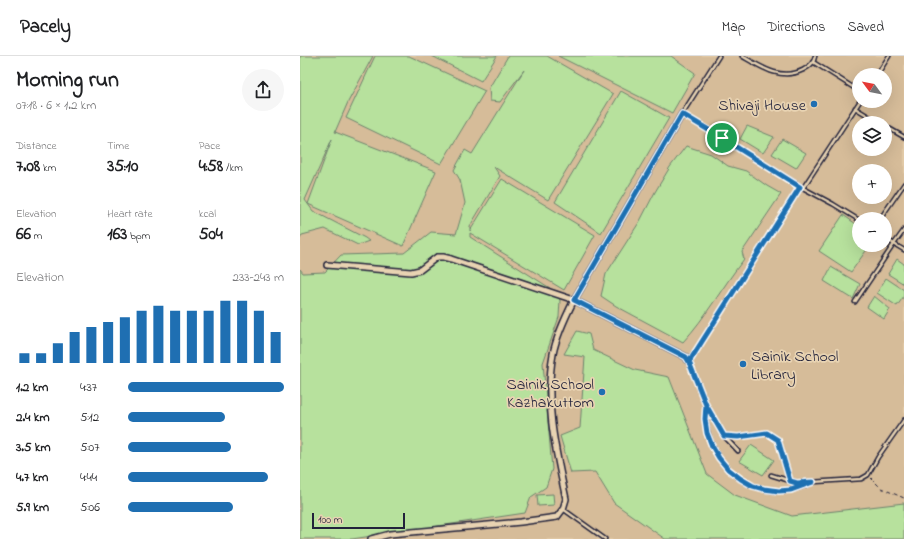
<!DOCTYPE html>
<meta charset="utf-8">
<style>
body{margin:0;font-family:"Indie Flower",sans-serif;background:#f6f6f6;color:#202124;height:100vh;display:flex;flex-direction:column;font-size:15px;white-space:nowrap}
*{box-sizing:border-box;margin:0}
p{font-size:13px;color:#757577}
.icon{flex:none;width:22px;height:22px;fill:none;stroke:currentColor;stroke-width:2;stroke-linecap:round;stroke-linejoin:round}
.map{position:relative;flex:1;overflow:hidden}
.panel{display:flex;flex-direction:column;background:#fff;width:300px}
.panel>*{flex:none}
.needle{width:26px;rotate:302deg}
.tools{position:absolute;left:552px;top:12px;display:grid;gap:8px}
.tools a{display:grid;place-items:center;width:40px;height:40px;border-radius:50%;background:#fff;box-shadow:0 4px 16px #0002;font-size:20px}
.scale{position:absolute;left:12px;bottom:10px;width:93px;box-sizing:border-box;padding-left:4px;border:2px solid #22223b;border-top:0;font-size:11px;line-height:14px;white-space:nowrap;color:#22223b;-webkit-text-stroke:3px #e8d3b2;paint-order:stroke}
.pin{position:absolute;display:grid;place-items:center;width:34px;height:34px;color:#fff;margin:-17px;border:2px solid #fff;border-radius:50%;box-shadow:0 1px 4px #0007}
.round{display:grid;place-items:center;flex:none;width:42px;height:42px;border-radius:21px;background:#f6f6f6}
.summary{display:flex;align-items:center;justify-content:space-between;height:68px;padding:0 16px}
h1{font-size:22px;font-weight:800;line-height:30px}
.figures{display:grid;grid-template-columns:repeat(3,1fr);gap:6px;height:68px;padding:4px 16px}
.figures div{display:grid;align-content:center}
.figures b{font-size:17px;font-weight:800}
.figures small{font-size:11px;font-weight:400}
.figures p{font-size:11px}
.chart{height:112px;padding:8px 16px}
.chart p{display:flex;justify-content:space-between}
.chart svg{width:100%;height:72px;margin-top:4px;stroke:#1f6fb2;stroke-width:6}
ul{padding:0 16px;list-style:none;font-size:13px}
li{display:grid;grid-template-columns:64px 48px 1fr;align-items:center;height:30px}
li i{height:10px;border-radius:5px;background:#1f6fb2}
header{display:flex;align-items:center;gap:24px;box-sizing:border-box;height:56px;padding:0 20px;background:#fff;border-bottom:1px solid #e0e0e0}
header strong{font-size:19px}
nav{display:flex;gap:22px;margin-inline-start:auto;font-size:14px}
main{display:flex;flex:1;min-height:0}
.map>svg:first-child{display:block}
</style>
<header>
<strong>Pacely</strong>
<nav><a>Map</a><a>Directions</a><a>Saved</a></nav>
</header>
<main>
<section class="panel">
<div class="summary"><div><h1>Morning run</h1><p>07:18 · 6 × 1.2 km</p></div><a class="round"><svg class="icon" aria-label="share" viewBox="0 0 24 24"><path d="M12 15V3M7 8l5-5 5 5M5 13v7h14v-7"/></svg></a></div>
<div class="figures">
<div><p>Distance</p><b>7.08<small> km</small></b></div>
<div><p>Time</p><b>35:10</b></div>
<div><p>Pace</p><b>4:58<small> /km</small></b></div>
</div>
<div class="figures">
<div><p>Elevation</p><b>66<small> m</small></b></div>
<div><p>Heart rate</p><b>163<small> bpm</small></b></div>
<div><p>kcal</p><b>504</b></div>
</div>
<div class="chart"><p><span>Elevation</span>233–243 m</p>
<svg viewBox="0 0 160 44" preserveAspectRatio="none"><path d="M5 44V38M15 44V38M25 44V32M35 44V25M45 44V22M55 44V19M65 44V16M75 44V12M85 44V9M95 44V12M105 44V12M115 44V12M125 44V6M135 44V6M145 44V12M155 44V25"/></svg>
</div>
<ul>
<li><b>1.2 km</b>4:37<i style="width:100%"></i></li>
<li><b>2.4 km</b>5:12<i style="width:62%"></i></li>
<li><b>3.5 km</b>5:07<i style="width:66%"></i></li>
<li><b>4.7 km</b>4:44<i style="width:90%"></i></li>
<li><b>5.9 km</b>5:06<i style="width:67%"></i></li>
</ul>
</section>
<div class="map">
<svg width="604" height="483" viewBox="0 0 604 483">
<rect width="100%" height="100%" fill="#e3cba8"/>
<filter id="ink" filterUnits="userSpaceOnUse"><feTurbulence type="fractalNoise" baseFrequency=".025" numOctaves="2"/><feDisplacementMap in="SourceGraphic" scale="8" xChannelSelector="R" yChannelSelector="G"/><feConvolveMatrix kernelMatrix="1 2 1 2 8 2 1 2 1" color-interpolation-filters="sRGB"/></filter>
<g filter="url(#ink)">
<path fill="#d6bc99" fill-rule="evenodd" d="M 0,0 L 604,0 L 604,483 L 0,483 ZM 559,19 L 585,19 L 585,45 L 559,45 ZM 559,67 L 585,67 L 585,93 L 559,93 ZM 559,115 L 585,115 L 585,141 L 559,141 ZM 559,163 L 585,163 L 585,189 L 559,189 Z"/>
<g fill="#b7e19d" stroke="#6c826c">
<polygon points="0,0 73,0 48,46 35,76 136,115 103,190 8,148 32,83 5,144 13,155 65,182 69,185 58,189 25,173 2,179 0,183"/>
<polygon points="75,0 109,0 185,35 141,108 46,62"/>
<polygon points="132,0 197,0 181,25"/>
<polygon points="208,0 247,0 313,38 248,144 194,111 200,120 170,170 170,175 202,123 295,179 264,234 170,177 170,181 250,232 260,244 259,261 243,307 252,413 246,431 231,441 225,457 52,483 0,483 0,213 3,217 25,216 41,199 104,197 131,176 156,178 165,147 160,124 154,114 165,94 172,98 224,14 200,46 190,45 189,32"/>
<polygon points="258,0 371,0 395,17 372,57"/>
<polygon points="321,35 369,62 301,177 255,146"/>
<polygon points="447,70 474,81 463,97 440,83"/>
<polygon points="482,83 506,97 496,112 472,98"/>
<path d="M 386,90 L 411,98 L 428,110 L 446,115 L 467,130 L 481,138 L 442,196 L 444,203 C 423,230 406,261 383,286 L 316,250 L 301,240 L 306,218 L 340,165 L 355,136 L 370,111 Z"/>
<polygon points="543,159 559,170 559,189 570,189 551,216 519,195"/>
<polygon points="597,203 604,208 604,228 588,218"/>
<polygon points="531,211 560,228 553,243 524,225"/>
<polygon points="586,222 604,234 604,240 597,250 577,237"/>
<polygon points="574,240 590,253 584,263 567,251"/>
<polygon points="277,275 289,278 293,294 335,314 369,321 407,418 435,439 492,460 604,447 604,483 365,483 314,447 295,416 271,417 260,380 280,372 285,301 264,298"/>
<polygon points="451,389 474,404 463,419 439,405"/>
<polygon points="253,438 254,449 238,450 237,439"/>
</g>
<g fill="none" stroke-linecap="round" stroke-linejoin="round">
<defs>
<g id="lane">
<polyline points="419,0 382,58 503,132 560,45"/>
<path d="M 442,0 C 461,11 481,25 503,14 C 509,11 514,7 515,0"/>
<polyline points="513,6 559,35"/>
<polyline points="577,19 589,0"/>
<polyline points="555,52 580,67"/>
<polyline points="585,70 604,81"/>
<polyline points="503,132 533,148 559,164"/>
<polyline points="580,163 604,128"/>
<polyline points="585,182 594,188 604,174"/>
<polyline points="555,246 594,188 604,194"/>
<path d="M 406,350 C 402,394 435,435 480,435 C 492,435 503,431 513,426 L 497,427 L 471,419"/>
<polyline points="425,380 437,381 467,377 478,384 490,425"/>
<polyline points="438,395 424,380 406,349 389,306 500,131"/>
<polyline points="513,426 561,423 568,419 578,401 604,364"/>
<polyline points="263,453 305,483"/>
</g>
<g id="street">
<polyline points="27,209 111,216 120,214 137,201 143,201 151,203 274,244 386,301 389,306"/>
<path d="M 71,483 L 90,478 L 221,466 L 257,461 L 263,453 L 266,443 C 256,396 244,347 253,298 C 256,282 266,260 274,244 L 382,58"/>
</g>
</defs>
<use href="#lane" stroke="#22223b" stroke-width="5.5"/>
<use href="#street" stroke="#22223b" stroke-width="8"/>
<polyline stroke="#22223b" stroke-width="1" stroke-dasharray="4 3" stroke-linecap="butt" points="571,422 581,432 604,442"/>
<use href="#lane" stroke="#e8d3b2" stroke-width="2.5"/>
<use href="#street" stroke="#e8d3b2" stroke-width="5"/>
</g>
</g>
<g fill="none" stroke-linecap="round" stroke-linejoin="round" filter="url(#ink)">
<defs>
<polyline id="route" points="422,82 382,58 274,244 386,301 389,306 406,349 424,380 438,381 467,377 478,384 490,425 497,427 513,426 491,434 479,435 464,433 453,430 441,423 428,413 419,402 412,390 407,377 405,363 406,349 389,306 500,131 422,82"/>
</defs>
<use href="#route" stroke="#fff" stroke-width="8"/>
<use href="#route" stroke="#1f6fb2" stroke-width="5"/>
</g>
<g fill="#1f6fb2" stroke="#e8d3b2" stroke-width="1.5">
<circle cx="514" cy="48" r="4"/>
<circle cx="443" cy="308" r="4"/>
<circle cx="302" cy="336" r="4"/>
</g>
<g text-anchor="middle" stroke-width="3.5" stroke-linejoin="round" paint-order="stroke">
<g font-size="16" fill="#22223b" stroke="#e8d3b2" text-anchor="end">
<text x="506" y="54">Shivaji House</text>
<text x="451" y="305" text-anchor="start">Sainik School<tspan x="451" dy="18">Library</tspan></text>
<text x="294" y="333">Sainik School<tspan x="294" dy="18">Kazhakuttom</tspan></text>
</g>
</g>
</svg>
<div class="tools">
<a><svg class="needle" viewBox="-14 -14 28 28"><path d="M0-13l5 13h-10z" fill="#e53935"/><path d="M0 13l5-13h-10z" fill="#757577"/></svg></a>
<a><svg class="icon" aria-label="layers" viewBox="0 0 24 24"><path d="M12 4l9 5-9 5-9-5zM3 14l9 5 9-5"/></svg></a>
<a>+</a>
<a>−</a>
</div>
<div class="scale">100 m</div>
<div class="pin" style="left:422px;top:82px;background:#1e9e55"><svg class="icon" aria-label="arrive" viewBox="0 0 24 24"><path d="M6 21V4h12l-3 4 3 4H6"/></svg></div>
</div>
</main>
